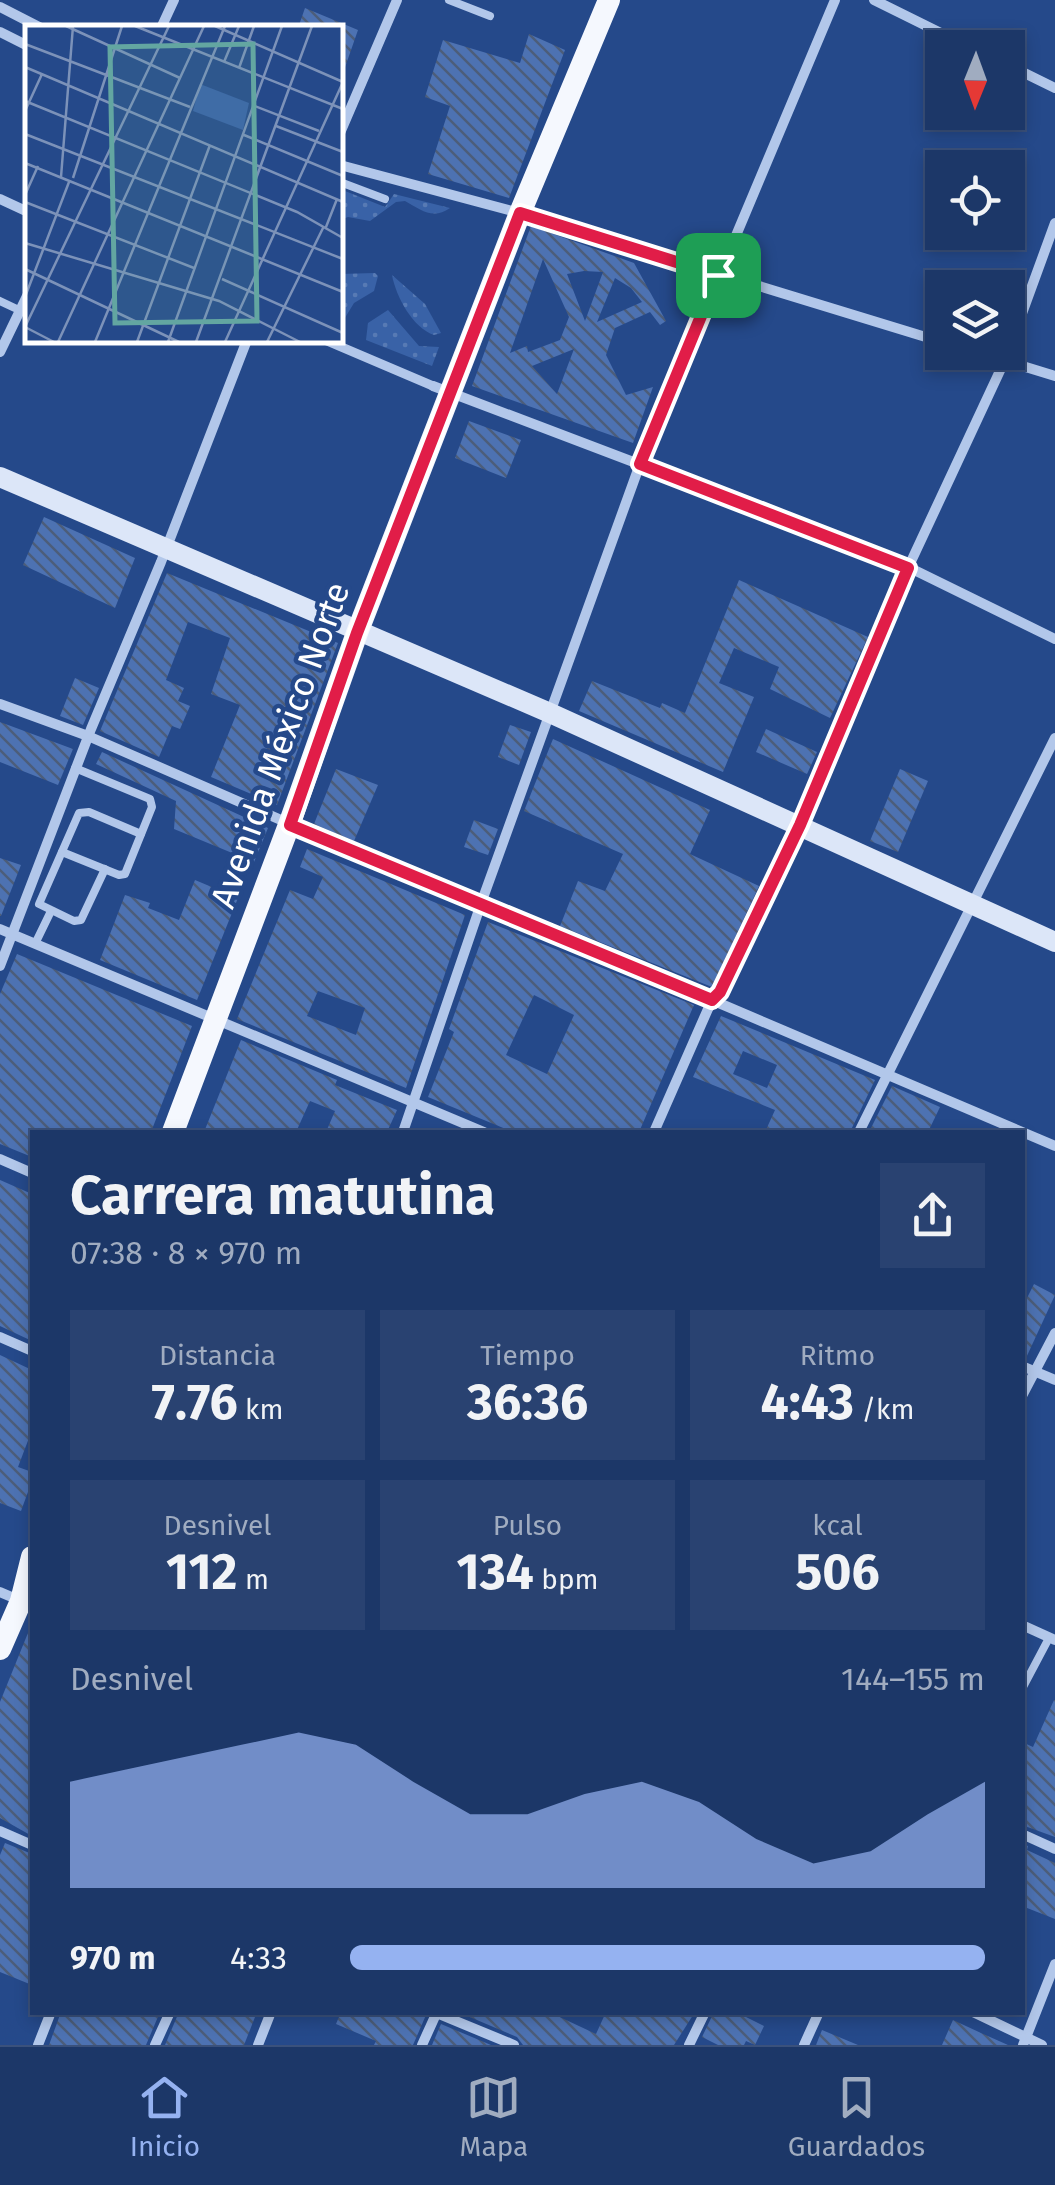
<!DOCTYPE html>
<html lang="es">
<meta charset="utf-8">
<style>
body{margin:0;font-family:"Fira Sans",sans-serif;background:#294271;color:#f1f3f6;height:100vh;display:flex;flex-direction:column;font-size:38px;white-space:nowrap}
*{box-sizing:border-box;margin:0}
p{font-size:32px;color:#a0acc0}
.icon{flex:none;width:55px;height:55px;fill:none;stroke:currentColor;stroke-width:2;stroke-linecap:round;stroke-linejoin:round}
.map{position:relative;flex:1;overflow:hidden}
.sheet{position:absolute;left:30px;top:1130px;width:995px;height:885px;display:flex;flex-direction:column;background:#1c3768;border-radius:0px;box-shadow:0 5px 15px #0003,0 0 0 2px #3a517c}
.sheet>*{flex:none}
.needle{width:65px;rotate:181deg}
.fabs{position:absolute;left:925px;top:30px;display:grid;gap:20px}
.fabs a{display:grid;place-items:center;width:100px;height:100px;border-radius:0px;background:#1c3768;box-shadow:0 5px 15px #0003,0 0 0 2px #3a517c;font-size:50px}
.pin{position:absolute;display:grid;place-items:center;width:85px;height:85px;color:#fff;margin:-42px;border-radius:20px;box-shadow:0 5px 15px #0006}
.round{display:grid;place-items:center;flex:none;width:105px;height:105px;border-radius:0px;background:#294271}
.overview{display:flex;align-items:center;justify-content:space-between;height:170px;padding:0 40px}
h1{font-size:55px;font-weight:700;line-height:75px}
.stats{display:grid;grid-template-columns:repeat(3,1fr);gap:15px;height:170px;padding:10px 40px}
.stats div{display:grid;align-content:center;border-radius:0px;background:#294271;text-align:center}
.stats b{font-size:50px;font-weight:700}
.stats small{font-size:28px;font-weight:400}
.stats p{font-size:28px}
.chart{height:280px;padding:20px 40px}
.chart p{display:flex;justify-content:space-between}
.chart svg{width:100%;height:180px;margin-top:10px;fill:#95b2f1;opacity:.7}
ul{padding:0 40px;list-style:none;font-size:32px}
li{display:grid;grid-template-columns:160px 120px 1fr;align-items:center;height:75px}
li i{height:25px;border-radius:12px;background:#95b2f1}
.dock{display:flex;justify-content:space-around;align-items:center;height:140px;border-top:2px solid #3a517c;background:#1c3768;font-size:28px;color:#a0acc0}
.dock a{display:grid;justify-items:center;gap:5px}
.dock .selected{color:#95b2f1}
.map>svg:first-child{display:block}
</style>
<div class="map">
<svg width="1055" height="2045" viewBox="0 0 1055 2045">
<defs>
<pattern id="garden-dots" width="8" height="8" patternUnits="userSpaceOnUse" patternTransform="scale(2.5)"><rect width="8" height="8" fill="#3962a7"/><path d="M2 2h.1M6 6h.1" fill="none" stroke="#577ab4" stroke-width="1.8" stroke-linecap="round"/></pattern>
<pattern id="building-back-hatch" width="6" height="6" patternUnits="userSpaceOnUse" patternTransform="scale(2.5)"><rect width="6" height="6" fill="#4d72b2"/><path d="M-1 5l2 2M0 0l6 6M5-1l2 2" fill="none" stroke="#4c5d7a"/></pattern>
</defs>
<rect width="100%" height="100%" fill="#25498a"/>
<g fill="url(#garden-dots)">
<path d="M 340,189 L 385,207 L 394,194 L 450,208 C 433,220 421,210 405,201 L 396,202 L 370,221 L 348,217 L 340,220 Z"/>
<polygon points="375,273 378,276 374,291 354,303 340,326 340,274"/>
<path d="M 392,275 L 425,304 L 441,333 L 434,335 C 413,328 396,297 392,275 Z"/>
<polygon points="388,310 419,346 439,347 432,366 366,340 368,323"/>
</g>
<g fill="url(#building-back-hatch)" fill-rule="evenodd">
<polygon points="305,8 358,30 342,76 340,28 298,28"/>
<polygon points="529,34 565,50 509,198 428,174 450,106 425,97 443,40 520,63"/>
<path d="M 531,226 L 634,263 L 666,321 L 660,325 L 650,312 L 615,328 L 606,355 L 626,395 L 653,387 L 633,443 L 472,386 ZM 543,259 L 569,317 L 560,340 L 528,352 L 527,346 L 510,353 ZM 584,271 L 603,272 L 585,321 L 567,274 ZM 615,278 L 631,288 L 642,302 L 597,322 ZM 574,349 L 557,394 L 532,366 Z"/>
<polygon points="469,421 521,440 506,478 455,458"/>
<polygon points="44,517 135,558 115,608 23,565"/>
<polygon points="167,573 338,643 277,805 211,777 240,705 211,694 230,638 188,622 166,680 184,688 178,701 190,706 180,729 172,726 159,757 100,731"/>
<polygon points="739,580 868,637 830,718 770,689 779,667 734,648 719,683 754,697 723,772 579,711 592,681 660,708 662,703 685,713"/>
<polygon points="75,678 99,688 83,725 60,716"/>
<polygon points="0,722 73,749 58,785 0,762"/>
<polygon points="510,725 531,732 519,765 498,757"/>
<polygon points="766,729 817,752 807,774 756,752"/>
<polygon points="553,739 710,810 690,854 759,886 712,987 560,926 578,881 605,891 623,854 524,811"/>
<polygon points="102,752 268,828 254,862 174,829 176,801 96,764"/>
<polygon points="336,769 378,785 354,841 314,824"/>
<polygon points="900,769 928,781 898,852 870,841"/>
<polygon points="474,820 498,829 488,855 464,847"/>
<path d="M 307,849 L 465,915 L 406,1088 L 237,1019 L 290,890 L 313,899 L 323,877 L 300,867 ZM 318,991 L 365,1008 L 356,1035 L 307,1016 Z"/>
<polygon points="0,858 21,865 1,916 0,916"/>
<polygon points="195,880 238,898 197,1000 100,960 125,895 150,903 148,908 179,920"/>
<path d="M 488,922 L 694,1005 L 639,1132 L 513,1132 L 428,1097 L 454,1032 L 449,1029 ZM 534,995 L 574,1015 L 547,1074 L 506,1055 Z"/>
<polygon points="17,954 192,1026 151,1132 32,1132 32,1157 0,1144 0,994"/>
<path d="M 721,1016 L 875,1080 L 850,1132 L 765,1132 L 775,1110 L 693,1077 ZM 743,1051 L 777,1065 L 767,1088 L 733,1074 Z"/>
<polygon points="241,1040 337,1080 335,1085 397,1110 387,1132 326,1132 335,1111 310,1101 296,1132 204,1132"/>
<polygon points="892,1086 940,1107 928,1132 869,1132"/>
<polygon points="0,1180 32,1194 32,1341 0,1326"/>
<polygon points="1034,1284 1055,1295 1026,1358 1022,1357 1022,1308"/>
<polygon points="0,1355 32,1370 32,1430 18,1467 32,1472 32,1481 21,1511 0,1503"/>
<polygon points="32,1623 32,1836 0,1818 0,1702"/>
<polygon points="1054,1700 1055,1700 1055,1837 1022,1825 1022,1742 1033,1747"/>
<polygon points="5,1843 32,1854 32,1985 0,1972 0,1855"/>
<polygon points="1022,1844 1028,1846 1027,1850 1055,1863 1055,1919 1022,1906"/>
<polygon points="61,2012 128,2012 137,2016 139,2012 160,2012 146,2045 49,2045"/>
<polygon points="179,2012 257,2012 244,2045 165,2045"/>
<polygon points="341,2012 425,2012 426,2015 413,2045 374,2045 376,2041 336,2024"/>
<polygon points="458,2012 549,2012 596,2034 606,2012 695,2012 674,2045 523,2045 517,2037"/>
<polygon points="714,2012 736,2012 764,2026 755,2045 746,2041 744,2045 718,2045 702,2037"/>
<polygon points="953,2020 981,2033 1008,2045 942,2045"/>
<polygon points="441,2024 491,2045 432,2045"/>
<polygon points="822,2030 858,2045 816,2045"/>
</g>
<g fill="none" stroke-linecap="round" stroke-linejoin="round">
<g stroke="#b2c7ea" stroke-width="8">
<polyline points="449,0 490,16"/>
<polyline points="340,182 385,199"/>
<polyline points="0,301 19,310"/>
<polyline points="62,852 119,875 125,874 152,807 150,799 75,768"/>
<polyline points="105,869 81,920 74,921 39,904 79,813 89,812 141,834"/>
<polyline points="35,944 51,911"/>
<polyline points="1022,1689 1049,1638"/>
</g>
<polyline stroke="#b2c7ea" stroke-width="9" points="325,340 433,386"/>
<g stroke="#b2c7ea" stroke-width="10">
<polyline points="874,0 971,48"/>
<polyline points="0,7 41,28"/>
<polyline points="161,28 174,0"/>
<polyline points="0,32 28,46"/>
<polyline points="1008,65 1055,88"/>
<polyline points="340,133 397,0"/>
<polyline points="340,165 520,213 942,342"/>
<polyline points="0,199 28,212"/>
<polyline points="0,352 28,294"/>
<polyline points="977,352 1055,376"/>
<polyline points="433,386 902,564 1055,639"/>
<polyline points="0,704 88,736 474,904 707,998 1055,1146"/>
<polyline points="0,929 484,1132"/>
<polyline points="0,966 91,729 161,562 247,340"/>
<polyline points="403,1132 483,898 640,464 835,0"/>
<polyline points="654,1132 708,1009 719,993 800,825 908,568 1005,360 1055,223"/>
<polyline points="859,1132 1055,738"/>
<polyline points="0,1159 32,1173"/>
<polyline points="0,1337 32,1351"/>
<polyline points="1022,1366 1055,1380"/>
<polyline points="1022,1396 1055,1333"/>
<polyline points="0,1592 21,1601"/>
<polyline points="1022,1625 1055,1640"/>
<polyline points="0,1831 32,1845"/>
<polyline points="1022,1834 1055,1849"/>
<polyline points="434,2012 514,2045"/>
<polyline points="973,2012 1042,2045"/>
<polyline points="38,2045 51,2012"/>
<polyline points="155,2045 170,2012"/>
<polyline points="258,2045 271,2012"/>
<polyline points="422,2045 437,2012"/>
<polyline points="689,2045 705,2012"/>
<polyline points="804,2045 819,2012"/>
<polyline points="1023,2045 1055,1964"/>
</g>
<polyline stroke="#dce6f8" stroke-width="20" points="0,477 550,713 1055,942"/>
<g stroke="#f5f8fe" stroke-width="22">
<polyline points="173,1132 289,825 357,633 520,213 609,0"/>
<polyline points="0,1649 21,1601 32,1557"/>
</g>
</g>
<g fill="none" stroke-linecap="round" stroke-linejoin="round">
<defs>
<polygon id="route" points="520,213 718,275 640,464 908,568 800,825 720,992 712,1000 290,825 357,633"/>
</defs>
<use href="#route" stroke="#fff" stroke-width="20"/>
<use href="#route" stroke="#e11d48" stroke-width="12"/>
</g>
<g text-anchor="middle" stroke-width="9" stroke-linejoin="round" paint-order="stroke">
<g font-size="35" fill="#fff" stroke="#25498a">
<text transform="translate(280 745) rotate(-70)" y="12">Avenida México Norte</text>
</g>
</g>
<g transform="translate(25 25)">
<rect width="318" height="318" fill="#25498a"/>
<path d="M 175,59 L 224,78 L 218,105 L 168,86 Z" fill="#3962a7"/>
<path fill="none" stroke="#7c92b9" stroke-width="2.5" d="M 41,1 L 155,53M 110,1 L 318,84M 190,1 L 318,57M 0,19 L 165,82M 199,37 L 214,1M 0,42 L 318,177M 214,43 L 229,1M 0,76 L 272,187 L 318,213M 227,80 L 294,106M 0,86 L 17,49M 251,101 L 318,127M 0,109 L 318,234M 219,110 L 318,151M 0,138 L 318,267M 36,152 L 48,1M 48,153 L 97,1M 0,170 L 13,141M 0,177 L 169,243M 301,202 L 312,174M 0,218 L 194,276 L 275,317M 0,244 L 154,317M 197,254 L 318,308M 0,272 L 44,157M 0,302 L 144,1M 0,302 L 29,317M 33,317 L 179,1M 70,317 L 200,1M 112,317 L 185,120M 143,317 L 257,1M 171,317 L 287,1M 200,317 L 318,57M 242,317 L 299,201"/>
<path fill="#63a6a1" fill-opacity="0.15" stroke="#63a6a1" stroke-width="5" d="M 228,19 L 232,296 L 90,298 L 85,22 Z"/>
<rect width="318" height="318" fill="none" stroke="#fff" stroke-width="5"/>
</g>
</svg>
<div class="fabs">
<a><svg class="needle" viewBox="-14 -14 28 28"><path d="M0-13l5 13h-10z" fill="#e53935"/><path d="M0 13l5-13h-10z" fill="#a0acc0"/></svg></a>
<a><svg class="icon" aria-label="locate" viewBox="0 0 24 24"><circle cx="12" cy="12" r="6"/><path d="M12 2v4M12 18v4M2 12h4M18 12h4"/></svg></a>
<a><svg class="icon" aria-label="layers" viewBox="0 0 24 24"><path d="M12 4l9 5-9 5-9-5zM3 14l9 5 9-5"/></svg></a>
</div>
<div class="pin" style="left:718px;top:275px;background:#1e9e55"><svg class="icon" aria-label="arrive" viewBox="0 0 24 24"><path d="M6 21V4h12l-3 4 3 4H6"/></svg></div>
<section class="sheet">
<div class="overview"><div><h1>Carrera matutina</h1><p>07:38 · 8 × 970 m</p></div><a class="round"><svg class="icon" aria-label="share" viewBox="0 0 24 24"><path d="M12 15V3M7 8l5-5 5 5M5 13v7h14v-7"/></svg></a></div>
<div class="stats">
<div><p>Distancia</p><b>7.76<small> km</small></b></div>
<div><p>Tiempo</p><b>36:36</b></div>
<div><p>Ritmo</p><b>4:43<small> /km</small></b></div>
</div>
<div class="stats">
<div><p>Desnivel</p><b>112<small> m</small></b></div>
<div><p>Pulso</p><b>134<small> bpm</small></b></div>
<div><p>kcal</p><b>506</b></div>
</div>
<div class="chart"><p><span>Desnivel</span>144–155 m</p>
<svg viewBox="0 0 160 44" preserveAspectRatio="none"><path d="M0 44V18L10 15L20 12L30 9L40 6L50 9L60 18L70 26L80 26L90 21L100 18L110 23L120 32L130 38L140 35L150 26L160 18V44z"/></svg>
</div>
<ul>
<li><b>970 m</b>4:33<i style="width:100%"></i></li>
</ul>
</section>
</div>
<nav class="dock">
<a class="selected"><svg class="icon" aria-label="home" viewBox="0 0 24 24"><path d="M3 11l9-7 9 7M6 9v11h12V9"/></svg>Inicio</a>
<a><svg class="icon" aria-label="map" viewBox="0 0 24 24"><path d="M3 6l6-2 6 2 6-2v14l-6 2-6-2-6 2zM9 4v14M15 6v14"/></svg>Mapa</a>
<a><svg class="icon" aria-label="saved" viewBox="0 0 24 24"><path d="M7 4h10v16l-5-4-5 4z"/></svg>Guardados</a>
</nav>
